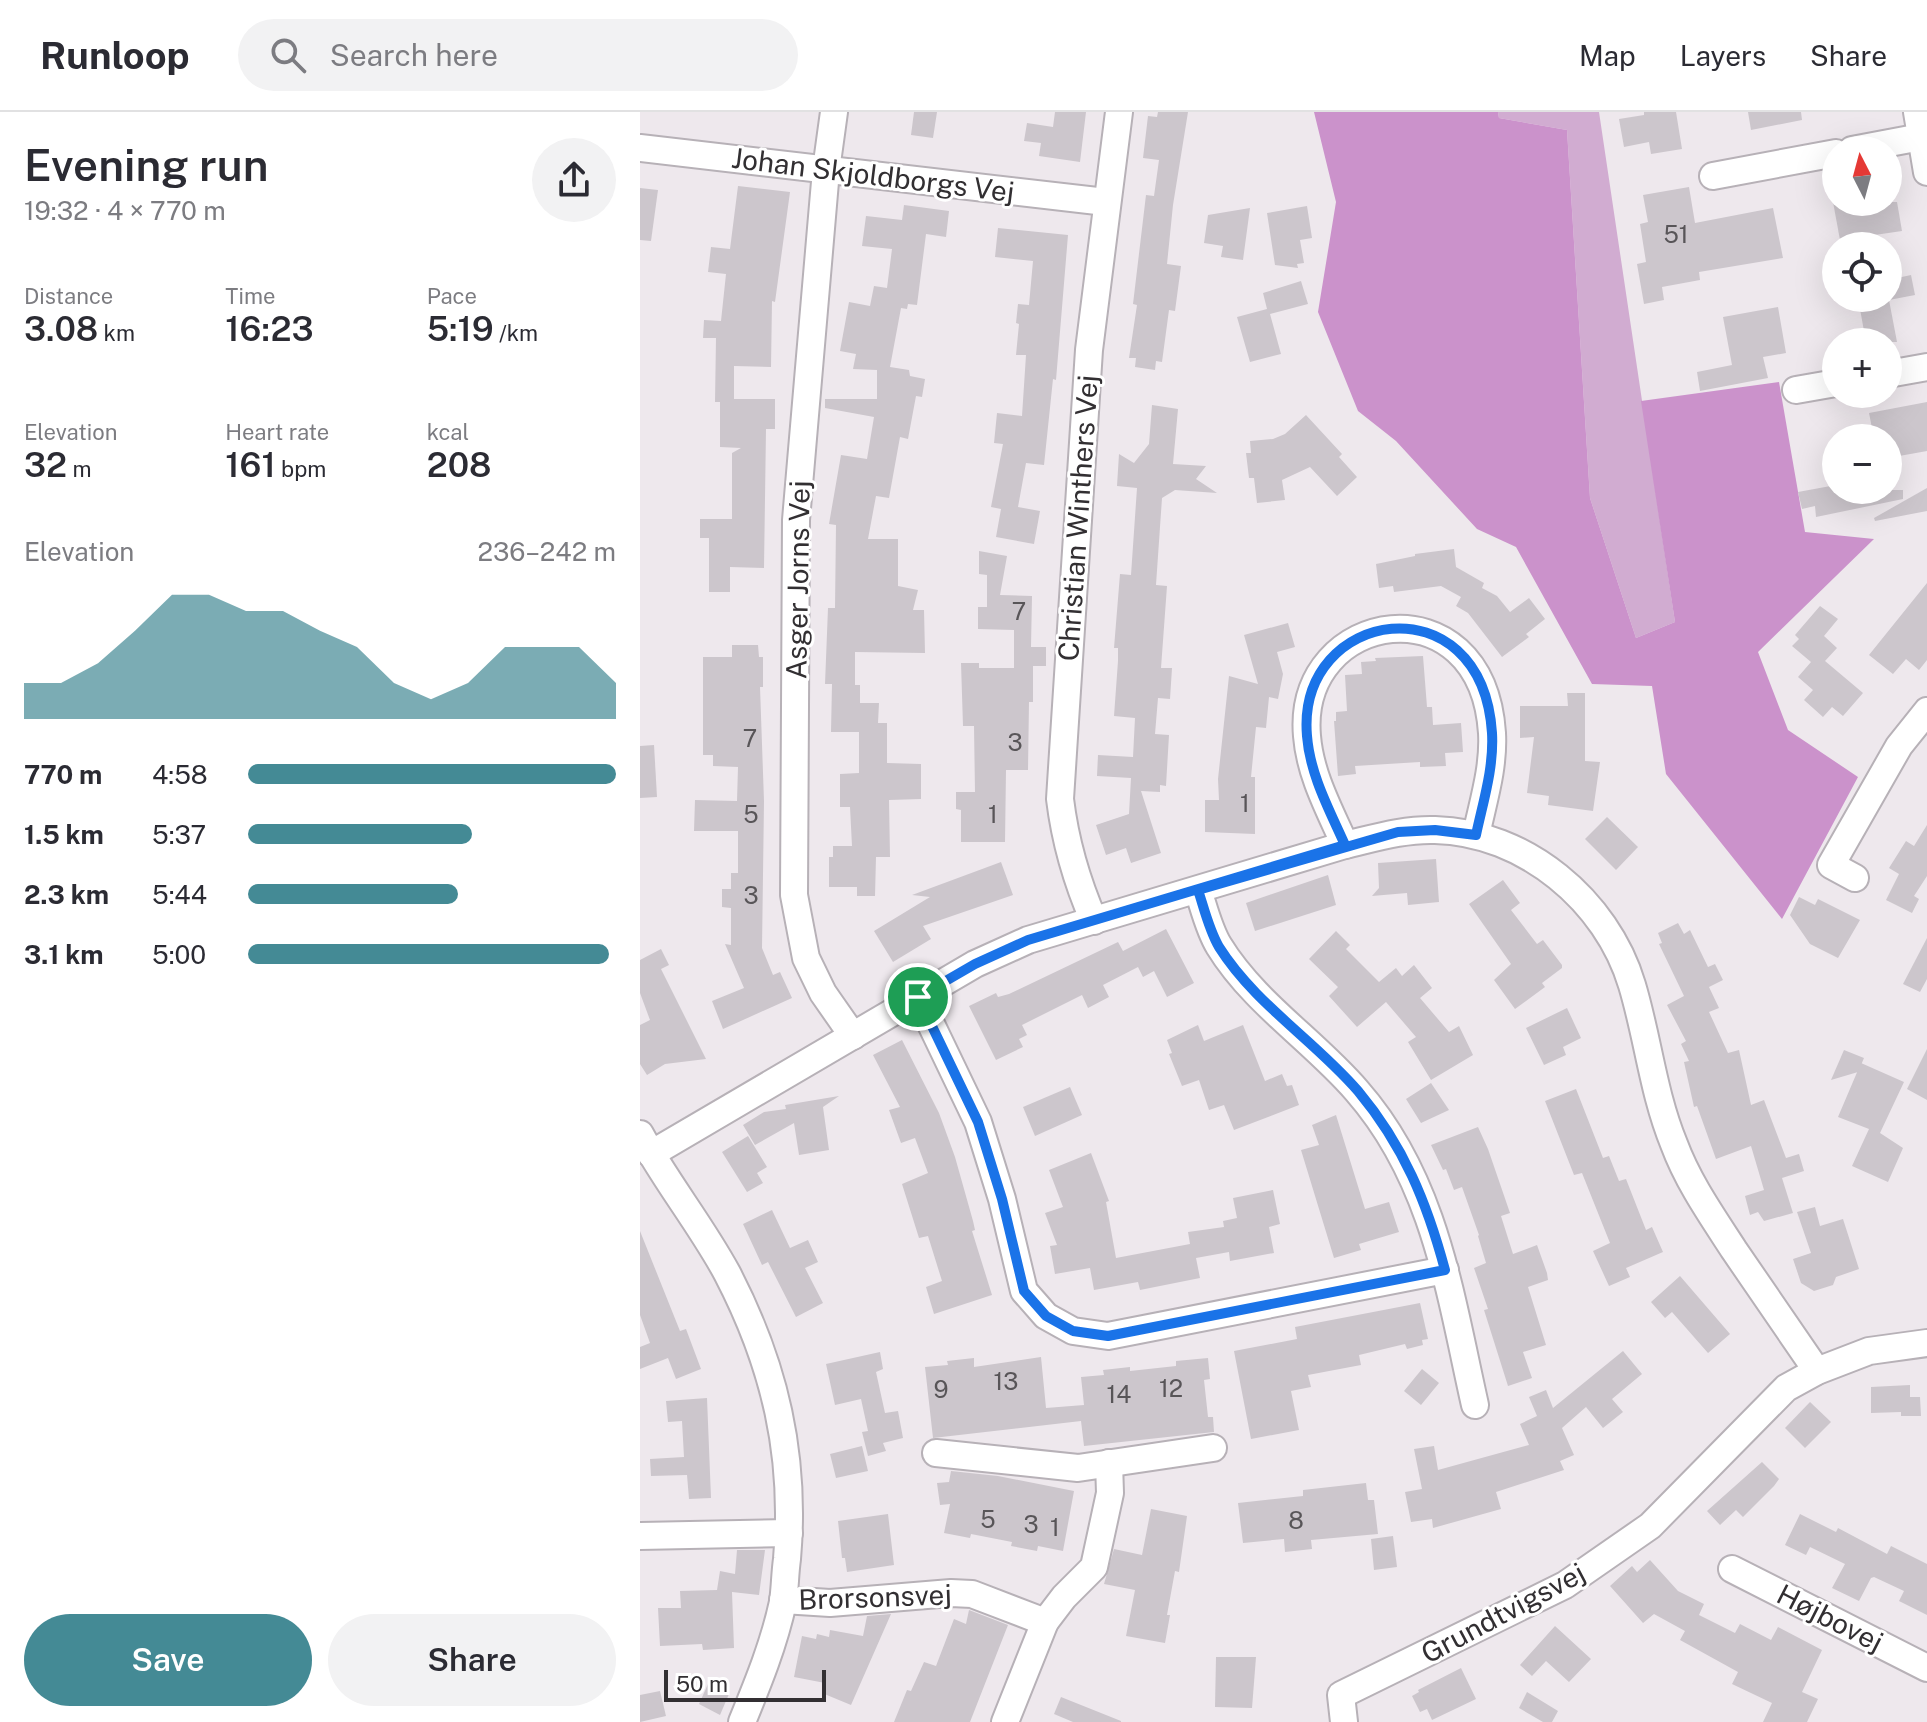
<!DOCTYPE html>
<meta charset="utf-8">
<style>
body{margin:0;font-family:"Public Sans",sans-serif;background:#f2f2f3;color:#2b2b33;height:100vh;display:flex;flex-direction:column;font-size:30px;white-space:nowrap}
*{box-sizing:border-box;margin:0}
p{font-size:26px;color:#7c7c81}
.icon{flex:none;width:44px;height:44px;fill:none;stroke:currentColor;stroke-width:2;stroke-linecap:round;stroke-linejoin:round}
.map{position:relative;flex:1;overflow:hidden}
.drawer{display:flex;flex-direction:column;background:#fff;width:640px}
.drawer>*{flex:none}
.needle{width:52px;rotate:354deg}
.tools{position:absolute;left:1182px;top:24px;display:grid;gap:16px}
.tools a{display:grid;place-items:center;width:80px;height:80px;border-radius:50%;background:#fff;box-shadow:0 8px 32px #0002;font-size:40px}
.scale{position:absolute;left:24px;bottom:20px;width:162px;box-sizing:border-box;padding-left:8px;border:4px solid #322f32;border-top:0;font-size:22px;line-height:28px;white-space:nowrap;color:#322f32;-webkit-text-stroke:6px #fff;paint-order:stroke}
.pin{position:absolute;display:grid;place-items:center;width:68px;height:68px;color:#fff;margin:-34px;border:4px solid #fff;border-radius:50%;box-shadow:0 2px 8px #0007}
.round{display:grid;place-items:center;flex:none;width:84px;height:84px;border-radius:42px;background:#f2f2f3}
.headline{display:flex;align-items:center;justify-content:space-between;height:136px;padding:0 24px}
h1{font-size:44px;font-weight:600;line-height:60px}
.stats{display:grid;grid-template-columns:repeat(3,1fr);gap:12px;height:136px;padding:8px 24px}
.stats div{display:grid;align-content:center}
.stats b{font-size:34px;font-weight:600}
.stats small{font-size:22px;font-weight:400}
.stats p{font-size:22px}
.chart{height:224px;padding:16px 24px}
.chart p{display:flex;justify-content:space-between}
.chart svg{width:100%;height:144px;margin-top:8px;fill:#448a95;opacity:.7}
.action{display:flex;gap:16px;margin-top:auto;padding:16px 24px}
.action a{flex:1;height:92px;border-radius:48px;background:#448a95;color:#fff;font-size:32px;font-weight:600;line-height:92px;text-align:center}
.action a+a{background:#f2f2f3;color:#2b2b33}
ul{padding:0 24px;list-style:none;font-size:26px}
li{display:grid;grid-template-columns:128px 96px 1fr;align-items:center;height:60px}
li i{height:20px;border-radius:10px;background:#448a95}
header{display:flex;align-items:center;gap:48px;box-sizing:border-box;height:112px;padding:0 40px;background:#fff;border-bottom:2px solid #e1e1e2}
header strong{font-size:38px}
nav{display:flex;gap:44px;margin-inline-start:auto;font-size:28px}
.search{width:560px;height:72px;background:#f2f2f3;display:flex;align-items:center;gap:20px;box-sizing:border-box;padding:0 28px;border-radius:44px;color:#7c7c81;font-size:30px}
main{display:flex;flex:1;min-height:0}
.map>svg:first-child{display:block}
</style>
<header>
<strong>Runloop</strong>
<div class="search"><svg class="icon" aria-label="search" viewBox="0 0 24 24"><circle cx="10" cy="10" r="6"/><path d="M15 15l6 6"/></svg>Search here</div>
<nav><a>Map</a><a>Layers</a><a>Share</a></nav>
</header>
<main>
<section class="drawer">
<div class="headline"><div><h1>Evening run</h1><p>19:32 · 4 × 770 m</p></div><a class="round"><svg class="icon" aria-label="share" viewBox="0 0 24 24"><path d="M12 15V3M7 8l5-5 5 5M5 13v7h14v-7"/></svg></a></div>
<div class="stats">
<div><p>Distance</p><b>3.08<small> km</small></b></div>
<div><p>Time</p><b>16:23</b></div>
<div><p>Pace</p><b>5:19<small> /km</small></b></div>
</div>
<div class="stats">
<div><p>Elevation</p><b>32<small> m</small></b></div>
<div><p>Heart rate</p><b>161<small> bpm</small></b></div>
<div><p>kcal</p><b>208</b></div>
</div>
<div class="chart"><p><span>Elevation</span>236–242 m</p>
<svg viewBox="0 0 160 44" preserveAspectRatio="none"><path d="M0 44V33L10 33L20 27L30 17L40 6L50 6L60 11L70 11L80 17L90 22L100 33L110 38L120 33L130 22L140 22L150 22L160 33V44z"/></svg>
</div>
<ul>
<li><b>770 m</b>4:58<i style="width:100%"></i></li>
<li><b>1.5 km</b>5:37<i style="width:61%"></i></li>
<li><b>2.3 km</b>5:44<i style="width:57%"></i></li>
<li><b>3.1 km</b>5:00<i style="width:98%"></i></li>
</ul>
<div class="action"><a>Save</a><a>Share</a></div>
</section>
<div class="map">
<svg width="1287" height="1610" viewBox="0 0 1287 1610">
<rect width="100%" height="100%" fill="#eee8ed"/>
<polygon fill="#d1acd1" points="858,0 959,0 1035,510 996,526 950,386 927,18 859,6"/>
<polygon fill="#cb92cb" points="674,0 858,0 859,6 927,18 950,386 996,526 1035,510 1001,289 1139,270 1165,420 1234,427 1118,540 1148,618 1218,665 1142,807 1026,662 1012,574 952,572 876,435 837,417 756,329 718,299 678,200 696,90"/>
<g fill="#ccc6cc">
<polygon points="274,0 297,0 293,26 271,23"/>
<polygon points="415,0 446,0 440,50 399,44 401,31 384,29 387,11 413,15"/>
<polygon points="518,0 548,0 533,93 527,152 541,154 535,199 529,198 522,250 516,249 515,258 495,255 496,246 489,246 497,193 493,192 506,83 514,84 519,48 503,46 508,4 517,5"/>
<polygon points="1004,0 1036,0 1042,37 1011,42 1009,30 984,35 979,7 1004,3"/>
<polygon points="1108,0 1161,0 1162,8 1111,18"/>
<polygon points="98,74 150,80 135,190 132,189 131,255 94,254 94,287 135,287 135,317 126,317 124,456 90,455 90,480 69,480 69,426 60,426 60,407 92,407 92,341 101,336 80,335 80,290 75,290 76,226 63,226 64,208 81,209 86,162 68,160 71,135 90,137"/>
<polygon points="1049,75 1055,111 1133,96 1143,146 1059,160 1060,168 1022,175 1024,188 1004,192 997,152 1006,150 1000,112 1008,110 1003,83"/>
<polygon points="0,76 18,78 11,129 0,128"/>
<polygon points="1193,90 1257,90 1262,119 1200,128"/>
<polygon points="264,93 309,99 306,125 286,122 277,193 268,192 267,197 261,196 250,255 269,258 270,264 285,267 282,285 276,284 268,327 260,325 249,386 236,384 228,427 258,427 258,474 278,478 273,498 284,498 285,541 215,540 215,573 220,573 220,591 239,591 238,611 247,611 247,651 281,652 281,687 249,688 250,745 236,745 235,784 217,784 217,775 189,775 189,745 193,745 193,734 212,734 210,695 200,695 200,662 219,661 219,620 191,620 192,572 185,572 188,496 195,496 196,413 189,412 201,343 227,347 234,305 185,296 185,287 237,287 237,258 213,257 216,242 200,239 209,190 230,194 234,174 247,176 252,137 222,134 226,104 262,108"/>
<polygon points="667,94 672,126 660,128 664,151 657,152 658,156 635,153 627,101"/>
<polygon points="610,96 603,148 581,145 583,134 564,131 568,103"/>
<polygon points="358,116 428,123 416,268 413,267 404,353 386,351 378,395 400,399 394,432 356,425 361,397 351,395 363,332 354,331 357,301 382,304 386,243 376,243 379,212 376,211 378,192 389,193 393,149 355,145"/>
<polygon points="1271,163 1275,183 1249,188 1257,230 1226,230 1218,186 1248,186 1248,168"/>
<polygon points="661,169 668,192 630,202 641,242 610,250 597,205 627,197 623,181"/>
<polygon points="1138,195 1146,241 1123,245 1128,266 1060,279 1057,260 1092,253 1083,205"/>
<polygon points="1287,290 1287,339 1248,346 1248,326 1234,326 1229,301"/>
<polygon points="512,293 538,297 533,352 566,354 556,367 577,381 535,378 522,386 516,473 527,474 521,556 532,556 530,587 518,586 515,622 529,623 526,674 520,673 520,680 501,679 521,741 491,751 486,736 466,743 456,713 489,702 491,666 457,664 458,643 493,645 495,606 474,604 478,549 478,536 474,536 480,462 491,463 497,376 477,374 479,342 494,351 509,332"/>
<polygon points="666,303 702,342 699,345 717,365 697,384 670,355 642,368 645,388 617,391 614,366 609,366 606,341 611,341 610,329 633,327 645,322"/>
<polygon points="1196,373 1196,378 1263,378 1263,387 1176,405 1175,394 1162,397 1158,380"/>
<polygon points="1287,376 1287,399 1235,409 1234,406"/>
<polygon points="814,437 816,455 844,471 842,476 857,484 870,500 889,486 905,507 886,522 889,525 862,545 828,501 816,494 821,485 801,474 754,480 753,474 739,476 736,452 775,444 775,442"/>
<polygon points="339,439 367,444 360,483 392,484 391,535 406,535 406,554 393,554 393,590 389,590 388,658 366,658 365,730 321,730 321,698 316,697 316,680 335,680 334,614 323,614 321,551 339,551 339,556 374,556 374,518 338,517 338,495 347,495 347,463 339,462"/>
<polygon points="1287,471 1287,548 1279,558 1266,547 1253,562 1229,543"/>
<polygon points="1180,494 1198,507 1184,524 1197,536 1185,549 1223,581 1203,604 1192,595 1183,605 1164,588 1173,578 1158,565 1171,550 1152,534 1159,527 1155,523"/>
<polygon points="648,511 655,535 637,540 643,562 638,587 629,585 626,616 616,615 611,665 615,665 615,722 565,720 565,688 579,688 578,667 589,564 618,572 604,523"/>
<polygon points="92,533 118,533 119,545 123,545 123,575 120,575 124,689 122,836 133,863 140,860 152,886 83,917 72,889 104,876 85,832 91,833 91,796 82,795 82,777 91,777 91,761 98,761 98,719 54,719 55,688 97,689 98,655 73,654 73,643 63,643 63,545 92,545"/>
<polygon points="783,544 787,595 792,595 793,613 821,611 823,640 805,641 806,654 780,655 780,650 715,654 716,662 698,664 694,609 696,609 696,600 707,599 705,563 722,562 721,550 736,549 735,546"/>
<polygon points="927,581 945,581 945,649 960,650 953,699 908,693 909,684 887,681 894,625 880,626 880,594 928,594"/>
<polygon points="14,633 17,685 0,686 0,634"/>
<polygon points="967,705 998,735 976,758 945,727"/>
<polygon points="1287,713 1287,764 1274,784 1279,787 1272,801 1246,788 1259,762 1249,756 1266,729 1274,734"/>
<polygon points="796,747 799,790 768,793 767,781 732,784 739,776 738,751"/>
<polygon points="361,750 373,783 283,814 291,827 253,850 234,819 290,785 272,783"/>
<polygon points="688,763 696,793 615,819 606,791"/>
<polygon points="863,768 880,791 871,798 897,832 903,828 922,853 922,856 902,871 905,875 875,897 854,868 871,852 829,792"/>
<polygon points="1159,785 1175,793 1178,787 1220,808 1198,846 1170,832 1150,803"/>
<polygon points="1038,811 1044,822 1050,818 1068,855 1075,852 1083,868 1069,875 1079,896 1069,900 1088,941 1099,938 1111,993 1124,988 1146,1046 1159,1042 1164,1059 1142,1066 1153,1101 1124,1109 1118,1100 1110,1103 1105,1084 1124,1078 1111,1034 1076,1047 1057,994 1054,995 1044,950 1049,949 1041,932 1046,929 1027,893 1044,884 1019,832 1022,831 1018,821"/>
<polygon points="526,817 554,871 527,885 514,859 503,865 498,855 463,873 469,885 448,896 442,883 382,913 387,923 379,927 383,935 356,948 329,894 356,881 358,885 369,882 478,830 483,839"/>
<polygon points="696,819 710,833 706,837 739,870 756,856 762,864 774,853 792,876 780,886 809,920 819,914 833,943 791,968 768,930 776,925 746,890 717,915 689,884 698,875 669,847"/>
<polygon points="1287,826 1287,867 1280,880 1263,872"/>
<polygon points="21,837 29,853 21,857 66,947 25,952 7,963 0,952 0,913 10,908 0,881 0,848"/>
<polygon points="927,896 941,926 923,935 926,943 904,953 886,916"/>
<polygon points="558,913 564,929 603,913 625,969 642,962 647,974 652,973 659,993 594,1018 584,993 569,998 559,968 542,974 529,942 532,941 527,928"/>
<polygon points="262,928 299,1001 315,1045 333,1109 335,1118 332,1119 352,1183 294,1202 286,1175 302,1169 288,1124 279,1126 262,1072 288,1061 275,1026 261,1031 249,998 260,995 233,943"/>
<polygon points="1287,937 1287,988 1267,977"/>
<polygon points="1204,938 1224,946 1218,960 1191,968"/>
<polygon points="1221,951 1264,970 1240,1021 1263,1036 1248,1070 1212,1054 1229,1017 1198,1005"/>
<polygon points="791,971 809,998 781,1011 766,987"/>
<polygon points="430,975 442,1003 395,1024 383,995"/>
<polygon points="936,977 963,1046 969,1044 979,1069 986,1067 1006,1118 1012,1115 1023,1140 986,1156 990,1165 969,1174 953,1139 970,1131 942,1061 934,1063 905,989"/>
<polygon points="199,984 183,995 189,1038 159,1043 154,1011 115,1033 103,1013 124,1000 146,997 145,993"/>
<polygon points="696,1003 725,1097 749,1090 759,1120 719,1132 721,1138 694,1146 661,1038 679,1033 672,1013"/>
<polygon points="838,1015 848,1037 870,1101 861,1104 873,1142 897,1133 907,1161 908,1168 888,1175 906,1233 883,1240 892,1266 868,1274 844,1198 848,1197 834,1156 846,1151 838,1124 839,1123 822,1075 814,1078 806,1057 803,1058 791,1033"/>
<polygon points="108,1024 127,1055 117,1061 123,1071 107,1080 82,1040"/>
<polygon points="451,1041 469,1089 466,1090 476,1146 550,1132 548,1120 584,1115 583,1109 597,1106 593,1086 633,1078 640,1112 629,1115 634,1141 590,1149 589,1140 556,1146 560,1166 500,1178 498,1170 454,1178 450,1156 415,1162 410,1134 417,1133 405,1101 423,1095 409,1058"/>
<polygon points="1175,1095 1180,1114 1203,1107 1219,1157 1196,1165 1193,1173 1174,1179 1161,1171 1153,1147 1171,1141 1157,1100"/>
<polygon points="132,1098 150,1136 168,1128 178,1150 165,1156 183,1191 156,1205 128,1150 122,1153 103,1112"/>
<polygon points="0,1119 40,1219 46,1217 61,1257 36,1267 28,1246 0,1257 0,1235 10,1231 0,1203"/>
<polygon points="1040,1164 1090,1222 1068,1241 1032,1200 1025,1206 1011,1190"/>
<polygon points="780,1191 788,1227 782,1228 783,1233 767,1237 765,1232 719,1243 721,1253 668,1263 671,1275 651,1279 659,1318 611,1327 594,1239 657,1227 655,1215"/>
<polygon points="983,1239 1002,1262 972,1287 983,1300 963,1316 946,1295 922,1316 934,1343 920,1349 924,1358 856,1380 861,1397 793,1416 792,1407 771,1410 765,1380 782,1377 774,1337 794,1334 798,1358 889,1333 880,1312 897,1304 889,1285 906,1278 913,1296"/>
<polygon points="240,1240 243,1257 236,1260 245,1301 258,1299 263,1326 243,1331 246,1339 228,1344 222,1320 228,1319 221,1287 195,1293 186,1252"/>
<polygon points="401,1245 406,1296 444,1293 441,1265 464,1263 463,1258 490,1255 490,1259 536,1254 536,1249 568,1246 570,1267 564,1268 568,1305 573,1305 574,1320 444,1334 441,1309 293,1326 285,1255 308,1253 307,1249 334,1246 334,1255"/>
<polygon points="782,1257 799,1271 781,1293 764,1279"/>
<polygon points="1270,1273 1270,1285 1280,1285 1281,1304 1261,1304 1261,1300 1231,1301 1231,1275"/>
<polygon points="67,1286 71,1386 49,1387 47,1363 11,1364 10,1347 44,1345 42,1309 28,1310 26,1289"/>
<polygon points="1170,1290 1191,1310 1165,1336 1145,1316"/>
<polygon points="222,1334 228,1359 196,1366 190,1342"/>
<polygon points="1122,1350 1139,1367 1134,1374 1103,1405 1096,1398 1080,1413 1067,1399"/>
<polygon points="311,1359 358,1364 434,1379 423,1439 398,1434 397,1439 371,1434 372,1430 331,1422 330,1426 304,1421 310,1392 300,1393 297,1371 309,1370"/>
<polygon points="726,1371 728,1388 734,1388 738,1422 671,1428 672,1437 645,1440 644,1427 603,1431 598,1391 663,1384 663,1378"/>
<polygon points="511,1397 547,1404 539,1460 535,1459 527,1503 530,1503 525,1531 486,1524 495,1478 464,1472 474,1437 502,1443"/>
<polygon points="248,1402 254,1453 207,1460 205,1446 202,1446 198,1409"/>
<polygon points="1160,1402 1196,1420 1198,1416 1247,1442 1251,1434 1287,1452 1287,1503 1259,1489 1264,1479 1234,1465 1231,1466 1219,1489 1192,1476 1205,1452 1170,1435 1166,1443 1145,1433"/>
<polygon points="753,1424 757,1455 734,1458 731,1427"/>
<polygon points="97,1438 125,1438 119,1483 92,1480 94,1536 63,1538 62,1532 20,1534 18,1496 41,1496 40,1479 77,1478 80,1459 95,1462"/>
<polygon points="1010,1448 1038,1479 1064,1492 1059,1503 1095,1521 1100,1512 1131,1528 1138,1515 1182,1538 1162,1580 1178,1587 1167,1610 1123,1610 1132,1591 1092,1572 1098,1560 1040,1528 1045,1519 1014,1502 1003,1511 970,1474 992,1454 997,1460"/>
<polygon points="329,1498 368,1513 330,1610 254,1610 267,1578 271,1579 284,1550 296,1554 314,1507 326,1512"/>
<polygon points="251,1502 211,1593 182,1581 185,1571 154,1565 162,1524 176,1527 177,1522 189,1525 190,1518 223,1524 227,1504"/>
<polygon points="915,1514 951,1547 929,1570 906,1549 892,1564 880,1553"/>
<polygon points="576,1545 616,1545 612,1596 575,1595"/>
<polygon points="821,1556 836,1587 792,1608 787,1597 780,1600 772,1584 779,1580 778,1578"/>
<polygon points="68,1572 89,1582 80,1603 59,1592"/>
<polygon points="20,1579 26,1604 0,1610 0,1583"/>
<polygon points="887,1580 918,1599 912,1610 903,1610 879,1596"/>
<polygon points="421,1585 481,1609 481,1610 433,1610 414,1602"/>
</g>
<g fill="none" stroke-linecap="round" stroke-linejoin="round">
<defs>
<g id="minor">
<polyline points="194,0 186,58 156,408 154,783 166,846 183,881 213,924"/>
<polyline points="1277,0 1287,60"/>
<polyline points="0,36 466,90"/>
<polyline points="1212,38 1281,25"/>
<polyline points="1073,64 1196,41"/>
<polyline points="1248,262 1287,255"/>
<polyline points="1156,278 1196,271"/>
<path d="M 705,733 C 690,699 670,663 667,624 C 656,497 842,467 852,621 C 854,656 843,690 836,723"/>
<polyline points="1215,766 1191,753 1259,634 1287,599"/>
<path d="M 558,778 C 564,796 569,818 579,834 C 614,891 674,929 717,979 C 795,1068 810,1182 835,1293"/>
<path d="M 454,809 C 437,770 425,728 420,687 L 449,238 L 479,0"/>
<polyline points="278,885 338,1010 362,1087 384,1179 406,1204 433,1219 468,1224 805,1158"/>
<path d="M 0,1022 C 26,1070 61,1113 87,1161 C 135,1253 156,1344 147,1447 C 145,1461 145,1476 143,1490 C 134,1532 118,1571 102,1610"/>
<path d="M 11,1042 L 335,852 L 388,828 L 705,733 C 735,726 764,717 795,718 C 885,720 967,789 992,873 C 1008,926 1013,981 1034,1032 C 1048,1070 1072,1104 1094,1138 C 1121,1178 1149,1218 1177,1259"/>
<polyline points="296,1341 438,1356 573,1336"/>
<polyline points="0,1424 149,1421"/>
<polyline points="1092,1457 1287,1556"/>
<polyline points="143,1488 190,1491 311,1481 332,1482 405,1510"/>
<polyline points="365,1610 405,1510 424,1485 454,1455 470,1381 469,1351"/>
<polyline points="704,1610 701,1583 925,1473 1010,1414 1146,1276 1177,1259 1229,1239 1287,1231"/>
</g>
</defs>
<use href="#minor" stroke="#b7b1b7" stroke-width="30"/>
<use href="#minor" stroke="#fff" stroke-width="26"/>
</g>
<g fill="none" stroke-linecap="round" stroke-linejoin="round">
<defs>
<path id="route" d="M 278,885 L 338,1010 L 362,1087 L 384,1179 L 406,1204 L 433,1219 L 468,1224 L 805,1158 C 787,1091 764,1034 718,979 C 675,929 615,892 579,835 C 569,818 564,796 558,778 L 758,720 L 795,718 L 836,723 C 843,690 854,656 852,621 C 842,467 656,496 667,624 C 670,663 690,699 705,733 L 388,828 L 335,852 L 278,885"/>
</defs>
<use href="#route" stroke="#fff" stroke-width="16"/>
<use href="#route" stroke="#1a73e8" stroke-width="10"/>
</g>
<g text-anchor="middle" stroke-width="6" stroke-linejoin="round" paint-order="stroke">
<g font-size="24" fill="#585558">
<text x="1036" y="131">51</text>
<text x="379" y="508">7</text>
<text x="110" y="635">7</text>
<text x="375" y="639">3</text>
<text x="605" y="700">1</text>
<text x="111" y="711">5</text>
<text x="353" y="711">1</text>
<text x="111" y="792">3</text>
<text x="366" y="1278">13</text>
<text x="531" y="1285">12</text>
<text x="301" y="1286">9</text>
<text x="479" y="1291">14</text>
<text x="348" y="1416">5</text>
<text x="656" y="1417">8</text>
<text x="391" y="1421">3</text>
<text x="415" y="1424">1</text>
</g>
<g font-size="28" fill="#322f32" stroke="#fff">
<text transform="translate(233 63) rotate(7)" y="10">Johan Skjoldborgs Vej</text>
<text transform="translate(438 406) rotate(-86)" y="10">Christian Winthers Vej</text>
<text transform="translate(158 468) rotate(-89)" y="10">Asger Jorns Vej</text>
<text transform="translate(235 1485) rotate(-2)" y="10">Brorsonsvej</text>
<text transform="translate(863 1501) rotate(-28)" y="10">Grundtvigsvej</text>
<text transform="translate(1190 1506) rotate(27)" y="10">Højbovej</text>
</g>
</g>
</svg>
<div class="tools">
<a><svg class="needle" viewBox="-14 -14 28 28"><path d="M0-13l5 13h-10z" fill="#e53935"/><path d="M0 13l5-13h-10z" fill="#7c7c81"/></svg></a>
<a><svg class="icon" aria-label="locate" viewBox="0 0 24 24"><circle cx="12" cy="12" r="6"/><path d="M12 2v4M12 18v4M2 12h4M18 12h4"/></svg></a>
<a>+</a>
<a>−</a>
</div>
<div class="scale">50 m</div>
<div class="pin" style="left:278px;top:885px;background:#1e9e55"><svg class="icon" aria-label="arrive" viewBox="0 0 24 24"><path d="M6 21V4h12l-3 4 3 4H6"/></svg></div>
</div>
</main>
